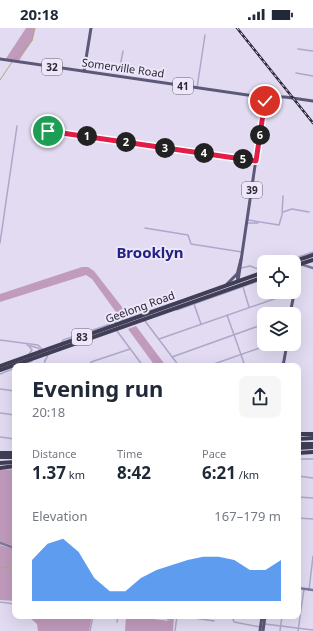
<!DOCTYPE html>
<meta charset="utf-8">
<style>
body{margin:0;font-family:"Noto Sans",sans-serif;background:#f6f6f7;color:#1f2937;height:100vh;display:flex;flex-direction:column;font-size:15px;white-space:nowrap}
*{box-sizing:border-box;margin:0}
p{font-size:13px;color:#747a83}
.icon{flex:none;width:22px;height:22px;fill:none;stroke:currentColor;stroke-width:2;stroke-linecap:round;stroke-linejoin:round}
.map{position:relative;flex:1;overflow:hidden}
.sheet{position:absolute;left:12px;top:335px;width:289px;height:256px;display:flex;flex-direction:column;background:#fff;border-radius:8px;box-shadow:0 4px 16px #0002}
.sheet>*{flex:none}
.fabs{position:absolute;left:257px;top:227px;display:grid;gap:8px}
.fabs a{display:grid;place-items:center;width:44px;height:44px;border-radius:8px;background:#fff;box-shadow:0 4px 16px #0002;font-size:20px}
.pin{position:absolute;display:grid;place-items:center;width:34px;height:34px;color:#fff;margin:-17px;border:2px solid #fff;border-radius:50%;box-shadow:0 1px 4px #0007}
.km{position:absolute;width:20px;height:20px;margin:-10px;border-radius:50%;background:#222;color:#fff;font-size:11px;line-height:20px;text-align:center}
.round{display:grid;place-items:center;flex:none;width:42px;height:42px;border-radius:8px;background:#f6f6f7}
.summary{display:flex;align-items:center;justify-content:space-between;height:68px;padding:0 20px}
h1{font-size:22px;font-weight:700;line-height:30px}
.stats{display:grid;grid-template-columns:repeat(3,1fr);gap:6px;height:68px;padding:4px 20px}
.stats div{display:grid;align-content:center}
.stats b{font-size:17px;font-weight:700}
.stats small{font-size:11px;font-weight:400}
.stats p{font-size:11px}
.chart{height:112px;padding:8px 20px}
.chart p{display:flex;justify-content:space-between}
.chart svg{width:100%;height:72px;margin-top:4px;fill:#1a73e8;opacity:.7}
.status{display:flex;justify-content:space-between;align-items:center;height:28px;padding:0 20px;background:#fff;direction:ltr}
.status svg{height:11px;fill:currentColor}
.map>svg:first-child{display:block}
</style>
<div class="status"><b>20:18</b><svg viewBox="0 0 49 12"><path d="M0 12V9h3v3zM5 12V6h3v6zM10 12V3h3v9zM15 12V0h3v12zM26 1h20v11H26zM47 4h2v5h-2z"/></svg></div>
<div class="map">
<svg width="313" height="603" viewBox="0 0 313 603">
<rect width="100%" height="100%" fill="#e2dbf2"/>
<g fill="#c09bbc">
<polygon points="26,0 35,0 32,13 18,34 5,32"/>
<polygon points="82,239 88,239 94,243 129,288 121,291 92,251 86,247 0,274 0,266"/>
<polygon points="136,298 166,338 155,338 128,301"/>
<polygon points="15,441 15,518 0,514 0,442"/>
<polygon points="0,517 15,521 15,541 9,540 15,543 15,573 0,572"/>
<polygon points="28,588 92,588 89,603 38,603 37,596"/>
<polygon points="126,588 170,593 167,592 168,588 174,588 173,603 125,603"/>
</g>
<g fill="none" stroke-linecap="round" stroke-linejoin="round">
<g stroke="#aea67a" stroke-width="1">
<polyline points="14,32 32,13 35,0"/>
<polyline points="0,52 12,34"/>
<polyline points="0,540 8,539 15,543"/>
<polyline points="12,541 15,526"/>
</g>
<g stroke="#afa7ca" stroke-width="1.5">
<polyline points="298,21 313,23"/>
<polyline points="119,44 123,23"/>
<polyline points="296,45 313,48"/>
<polyline points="197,60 205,7"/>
<polyline points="48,103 255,132"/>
<polyline points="283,184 292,181 309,184"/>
<polyline points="248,192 279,197 282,187 283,168"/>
<polyline points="247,195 258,195"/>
<polyline points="145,200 188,207 191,216 242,224"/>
<polyline points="0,215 17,98"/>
<polyline points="284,234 313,224"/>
<polyline points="241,240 250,238 258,241 264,241"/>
<polyline points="243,259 249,279"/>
<polyline points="194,276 201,296"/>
<polyline points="177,282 264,251"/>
<polyline points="227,287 245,338"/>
<polyline points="145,293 179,338"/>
<polyline points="117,303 143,338"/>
<polyline points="159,311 294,264"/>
<polyline points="0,312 38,317 43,322"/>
<polyline points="61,316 63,312 182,272"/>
<polyline points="27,317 38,320 41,323"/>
<polyline points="29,326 32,322 29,318"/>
<polyline points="172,329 264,296"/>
<polyline points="45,333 48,327"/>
<polyline points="19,338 32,333"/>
<polyline points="44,338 45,332"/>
<polyline points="89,338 91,334 130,321"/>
<polyline points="208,338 271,316"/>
<polyline points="272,338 283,335"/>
<polyline points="0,346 15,340"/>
<polyline points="0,361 15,363"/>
<polyline points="0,385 15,387"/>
<polyline points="0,409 15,411"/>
<polyline points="298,431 313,431"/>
<polyline points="298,448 313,450"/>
<polyline points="298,469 313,470"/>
<polyline points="298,490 313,491"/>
<polyline points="309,562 313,528"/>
<polyline points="0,574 15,576"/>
<polyline points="181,588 214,593"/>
<polyline points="232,588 234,594 260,599"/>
<polyline points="117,594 118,588"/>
<polyline points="265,596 313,602"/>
<polyline points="90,603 93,588"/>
<polyline points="175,603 177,588"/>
<polyline points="280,603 282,588"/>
<polyline points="298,603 304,561"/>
</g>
<g stroke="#7e789d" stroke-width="2.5">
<polyline points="300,236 313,240"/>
<polyline points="0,515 15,520"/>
<polyline points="298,560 313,562"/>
</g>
<g stroke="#5c5878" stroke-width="3">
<polyline points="0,31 261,69 285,69 313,73"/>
<polyline points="84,43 91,0"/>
<polyline points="238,253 265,70"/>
<polyline points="238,253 237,247 241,231"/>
<polyline points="227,256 237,246"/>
<polyline points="290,286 300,236"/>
<polyline points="283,338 287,316"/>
<polyline points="260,603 262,588"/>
<polyline points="263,603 265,588"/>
</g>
<g stroke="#413e57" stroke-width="4">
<polyline points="292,234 313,227"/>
<polyline points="294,238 313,232"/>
<polyline points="0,338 264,244"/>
<polyline points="0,342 264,249"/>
<polyline points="298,406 313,406"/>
<polyline points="298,411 313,410"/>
<polyline points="298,416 313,416"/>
<polyline points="298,420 313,419"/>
<polyline points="0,425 15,425"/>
<polyline points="298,425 313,424"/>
<polyline points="0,429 15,429"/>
<polyline points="0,435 15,434"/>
<polyline points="0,440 15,438"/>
</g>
<defs>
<polyline id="rail" points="237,0 313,95"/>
</defs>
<use href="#rail" stroke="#292736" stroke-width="2.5"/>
<use href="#rail" stroke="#ede7f9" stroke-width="1" stroke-dasharray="3" stroke-linecap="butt"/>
</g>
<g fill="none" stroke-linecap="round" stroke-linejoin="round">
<defs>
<polyline id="route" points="48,103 256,133 265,73"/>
</defs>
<use href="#route" stroke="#fff" stroke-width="8"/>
<use href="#route" stroke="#e11d48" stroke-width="5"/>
</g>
<g text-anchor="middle" stroke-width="4" stroke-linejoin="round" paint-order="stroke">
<g fill="#ede7f9" stroke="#646170" stroke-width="1">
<rect x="42" y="31" width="20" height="16" rx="3"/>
<rect x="173" y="50" width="20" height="16" rx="3"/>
<rect x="242" y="154" width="20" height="16" rx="3"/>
<rect x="72" y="301" width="20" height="16" rx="3"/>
</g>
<g font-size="10" font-weight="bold" fill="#292736">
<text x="52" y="43">32</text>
<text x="183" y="62">41</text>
<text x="252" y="166">39</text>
<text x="82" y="313">83</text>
</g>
<g font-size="11" fill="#292736" stroke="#ede7f9">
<text transform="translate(123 40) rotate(8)" y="4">Somerville Road</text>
<text transform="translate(140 279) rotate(-20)" y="4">Geelong Road</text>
</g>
<g font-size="15" font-weight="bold" fill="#242184" stroke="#ede7f9">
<text x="150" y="230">Brooklyn</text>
</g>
</g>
</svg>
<div class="fabs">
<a><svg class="icon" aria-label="locate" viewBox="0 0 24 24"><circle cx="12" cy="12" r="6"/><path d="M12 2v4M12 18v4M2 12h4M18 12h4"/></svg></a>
<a><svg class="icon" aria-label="layers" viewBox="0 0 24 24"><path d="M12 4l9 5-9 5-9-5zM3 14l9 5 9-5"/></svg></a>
</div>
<div class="pin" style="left:48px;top:103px;background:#1e9e55"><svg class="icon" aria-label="arrive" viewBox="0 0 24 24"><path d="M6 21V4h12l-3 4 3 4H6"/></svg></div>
<div class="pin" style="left:265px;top:73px;background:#d93025"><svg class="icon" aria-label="check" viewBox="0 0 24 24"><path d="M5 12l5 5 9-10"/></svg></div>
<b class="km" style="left:87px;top:108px">1</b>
<b class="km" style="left:126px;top:114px">2</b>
<b class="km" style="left:165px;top:120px">3</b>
<b class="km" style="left:204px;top:125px">4</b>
<b class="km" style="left:243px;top:131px">5</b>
<b class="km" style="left:260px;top:107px">6</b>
<section class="sheet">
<div class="summary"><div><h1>Evening run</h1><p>20:18</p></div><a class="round"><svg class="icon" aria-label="share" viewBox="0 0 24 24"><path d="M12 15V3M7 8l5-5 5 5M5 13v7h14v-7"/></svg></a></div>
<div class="stats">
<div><p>Distance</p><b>1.37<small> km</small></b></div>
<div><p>Time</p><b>8:42</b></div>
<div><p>Pace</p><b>6:21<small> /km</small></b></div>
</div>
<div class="chart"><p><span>Elevation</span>167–179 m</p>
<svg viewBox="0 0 160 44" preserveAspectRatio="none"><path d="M0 44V19L10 9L20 6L30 14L40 30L50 38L60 38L70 30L80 25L90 22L100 19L110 17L120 17L130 19L140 25L150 25L160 19V44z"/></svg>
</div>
</section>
</div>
